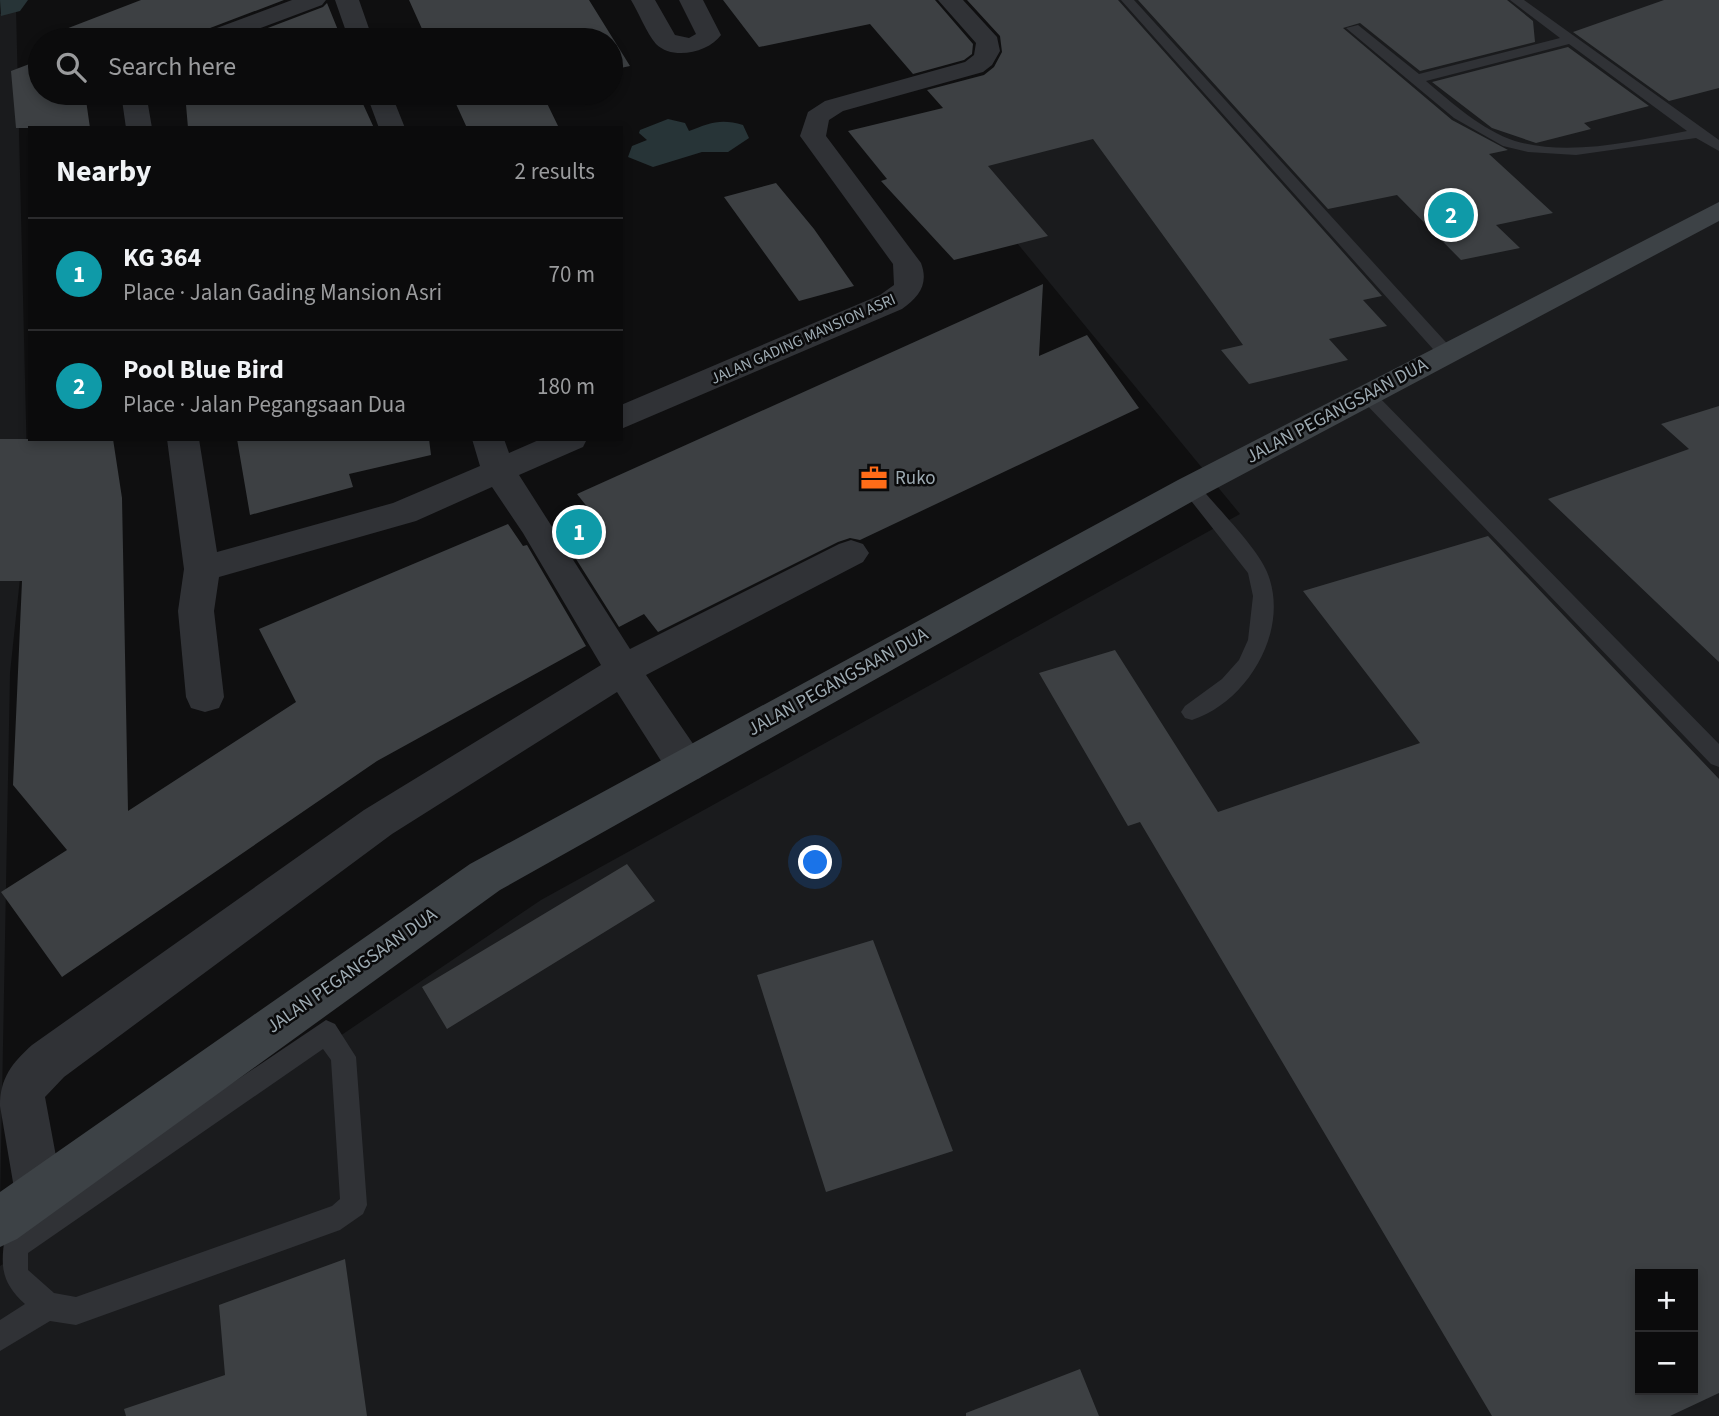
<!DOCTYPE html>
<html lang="en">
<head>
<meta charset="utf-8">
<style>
	:root { --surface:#0b0b0c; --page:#19191a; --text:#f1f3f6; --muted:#9a9b9d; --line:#2b2b2d; --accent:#0b8043 }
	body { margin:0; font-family:"Source Sans 3",sans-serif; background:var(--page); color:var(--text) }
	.controls { position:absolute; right:21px; bottom:21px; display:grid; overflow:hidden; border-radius:0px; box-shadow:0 4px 10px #0003 }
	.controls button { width:63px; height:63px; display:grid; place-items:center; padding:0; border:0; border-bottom:2px solid var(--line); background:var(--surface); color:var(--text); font:35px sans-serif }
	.you { position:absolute; left:816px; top:863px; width:24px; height:24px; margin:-18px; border:5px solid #fff; border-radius:50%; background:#1a73e8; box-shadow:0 0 0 10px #1a73e833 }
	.badge { display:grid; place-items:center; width:46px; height:46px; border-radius:50%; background:var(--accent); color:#fff; font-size:23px; font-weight:700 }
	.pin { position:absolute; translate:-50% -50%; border:4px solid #fff; box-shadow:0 2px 7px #0006 }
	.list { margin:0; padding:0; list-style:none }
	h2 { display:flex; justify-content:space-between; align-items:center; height:91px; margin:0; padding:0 28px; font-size:30px }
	h2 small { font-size:23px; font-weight:400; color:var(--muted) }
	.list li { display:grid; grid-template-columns:46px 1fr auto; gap:21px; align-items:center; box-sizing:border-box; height:112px; padding:0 28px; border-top:2px solid var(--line) }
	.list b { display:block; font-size:26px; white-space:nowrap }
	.list p { margin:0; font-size:23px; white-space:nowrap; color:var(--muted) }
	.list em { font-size:23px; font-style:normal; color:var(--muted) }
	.icon { flex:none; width:38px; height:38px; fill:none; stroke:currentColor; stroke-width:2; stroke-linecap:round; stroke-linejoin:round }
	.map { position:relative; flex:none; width:1719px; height:1416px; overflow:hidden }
	.search { position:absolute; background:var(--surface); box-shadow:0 4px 10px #0003; left:28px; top:28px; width:595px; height:77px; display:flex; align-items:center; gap:18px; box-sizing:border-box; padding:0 24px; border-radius:38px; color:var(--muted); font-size:26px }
	.panel { position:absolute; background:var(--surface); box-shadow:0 4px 10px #0003; left:28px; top:126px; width:595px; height:315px; border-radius:0px }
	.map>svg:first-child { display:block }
</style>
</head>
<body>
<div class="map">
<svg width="1719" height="1416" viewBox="0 0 1719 1416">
	<rect width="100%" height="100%" fill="#0f0f10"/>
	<path fill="#1a1b1d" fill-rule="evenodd" d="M1052 0H1719V1416H0V1266L541 900 1240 514 938 147ZM1640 1274H1693V1390H1640Z
		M16 8 28 503 10 673 0 1205V14Z"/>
	<path fill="#273437" d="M668 119 685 123 689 131C709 123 721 118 743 125L749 138 728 152H702L653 167 628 157 632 146 647 140 639 133 640 130Z"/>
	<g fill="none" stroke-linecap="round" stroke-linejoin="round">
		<path fill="#273437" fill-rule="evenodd" d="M0 0H28L20 11 1 16Z"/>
	</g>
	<path fill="#3d4043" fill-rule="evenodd" d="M141 0H284L197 33 192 40H46L45 37Z
		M409 0H589L630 66 611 70V40H427Z
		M723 0H935L973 44 972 54 964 60 913 74 870 24 759 47Z
		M967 0H1118L1382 296 1363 300 1387 326 1329 339 1348 360 1249 384 1221 350 1243 345 1093 139 988 166 1048 236 954 260 881 181 887 179 848 131 943 108 927 90 984 75 994 67 1002 52 1000 36Z
		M1138 0H1507L1533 21 1535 42 1420 71 1360 23 1343 28 1452 120 1508 150 1489 154 1553 213 1496 225 1520 248 1461 260 1397 195 1328 209Z
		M1664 0H1719V88L1669 101 1573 32Z
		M327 3 342 40H236L323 7Z
		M1568 47 1649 106 1584 123 1591 129 1536 143 1492 128 1432 82Z
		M40 60V93H85L90 128H16L11 71Z
		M185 93H358L374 128H188Z
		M451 93H542L559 128H467Z
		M776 183 814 229 854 286 799 301 724 197Z
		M1043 284 1039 356 1087 335 1139 408 860 540 850 538 838 542 658 632 644 614 619 627 559 532 596 518 577 494Z
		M1719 406V662L1548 499 1689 449 1661 424Z
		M0 439H113L122 498 128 811 296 702 259 629 508 524 523 546 527 545 586 646 377 761 62 977 1 892 67 850 13 785 22 581H0Z
		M237 439H429L431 455 349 474 353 487 250 515Z
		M1488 536 1719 779V1393L1670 1416H1492L1140 822 1128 826 1039 673 1115 650 1218 812 1420 743 1303 591ZM1640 1274H1693V1390H1640Z
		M627 864 655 901 447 1029 422 987Z
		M873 940 953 1151 826 1192 757 975Z
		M345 1259 367 1416H126L124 1409 225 1375 219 1305Z
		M1080 1369 1099 1416H966V1413Z"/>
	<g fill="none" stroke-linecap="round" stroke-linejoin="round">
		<path fill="#303236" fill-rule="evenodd" d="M1121 0H1134L1453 350 1455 354 1453 358H1441Z
			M1510 0H1524L1719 140V151L1696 138 1576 155 1528 152 1503 146 1454 118 1346 28 1358 25 1419 74 1560 38ZM1569 44 1687 131C1634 141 1569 157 1515 141 1482 130 1452 103 1426 81Z
			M1368 390 1374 392 1719 744V767L1711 764 1362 400 1359 396Z
			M1190 482 1197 483C1215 506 1257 547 1267 572 1291 629 1248 702 1192 720L1185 718 1181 712 1185 706 1222 679 1239 660 1248 640 1253 596 1248 573 1181 488Z
			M326 1020 335 1024 356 1057 367 1205 363 1214 340 1230 76 1325 50 1321 0 1351V1320L25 1304C2 1283 0 1268 5 1236ZM323 1049 331 1060 340 1199 332 1206 76 1297 54 1293 28 1270V1253Z"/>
		<path fill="#303236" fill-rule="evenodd" d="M292 0H326L322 5 229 40H195L198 35Z
			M335 0H359L373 40H349Z
			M631 0H655L675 35 689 38 696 34 679 0H703L721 35C709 52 673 61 656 44 646 32 639 13 631 0Z
			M938 0H963L997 37 1000 51 992 65 983 72 843 111 829 120 826 136 921 263C929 284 919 297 902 309L621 429V405L880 295 894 285 893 264 800 136 808 112 825 101 965 62 974 55 976 43Z
			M121 93H146L152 128H126Z
			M366 93H391L405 128H379Z
			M167 439H199L217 552 393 503 480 466 472 439H504L509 453 541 439H587L583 447 519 475 630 649 839 544 851 540 863 544 869 553 863 562 646 675 700 754 706 766 700 778 686 782 672 778 617 692 392 834 64 1077 45 1097 63 1194 56 1211 39 1218 22 1211 15 1194 0 1106C0 1078 12 1063 32 1045L364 810 601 665 523 533 492 487 416 521 219 577 214 611 224 697 219 708 205 712 191 708 186 697 178 611 184 569Z"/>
		<path fill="#3d4246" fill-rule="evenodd" d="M1719 202V221L1202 496 500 890 17 1239 0 1247V1192L470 864 1178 480Z"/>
	</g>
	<defs>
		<g id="office-bare" transform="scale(2.1)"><path d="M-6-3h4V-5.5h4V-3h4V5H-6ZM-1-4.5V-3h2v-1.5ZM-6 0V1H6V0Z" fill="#ff6c18" stroke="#0a0a0b" stroke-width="2.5" paint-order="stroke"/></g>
	</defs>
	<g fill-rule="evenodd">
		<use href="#office-bare" x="874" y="478"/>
	</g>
	<g text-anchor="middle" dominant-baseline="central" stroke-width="5" stroke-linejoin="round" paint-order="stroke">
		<g font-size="16" fill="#9eabb3" stroke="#0a0a0b">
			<text transform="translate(803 339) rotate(-24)">JALAN GADING MANSION ASRI</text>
		</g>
		<g font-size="19" fill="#9eabb3" stroke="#0a0a0b">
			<text transform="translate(1337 411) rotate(-28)">JALAN PEGANGSAAN DUA</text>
			<text transform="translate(838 682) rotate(-29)">JALAN PEGANGSAAN DUA</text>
			<text transform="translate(352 971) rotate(-35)">JALAN PEGANGSAAN DUA</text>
		</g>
		<g font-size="19" fill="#9eabb3" stroke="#0a0a0b" text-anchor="start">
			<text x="895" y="478">Ruko</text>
		</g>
	</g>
</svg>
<div class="controls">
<button>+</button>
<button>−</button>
</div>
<div class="you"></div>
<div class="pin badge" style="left:579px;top:532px;background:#0f9aa8">1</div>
<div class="pin badge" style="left:1451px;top:215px;background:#0f9aa8">2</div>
<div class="search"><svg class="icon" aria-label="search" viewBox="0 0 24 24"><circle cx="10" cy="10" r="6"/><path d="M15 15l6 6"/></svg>Search here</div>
<section class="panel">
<h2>Nearby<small>2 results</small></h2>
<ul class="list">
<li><span class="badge" style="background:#0f9aa8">1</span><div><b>KG 364</b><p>Place · Jalan Gading Mansion Asri</p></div><em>70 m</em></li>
<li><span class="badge" style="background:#0f9aa8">2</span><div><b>Pool Blue Bird</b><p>Place · Jalan Pegangsaan Dua</p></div><em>180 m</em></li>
</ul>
</section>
</div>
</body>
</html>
